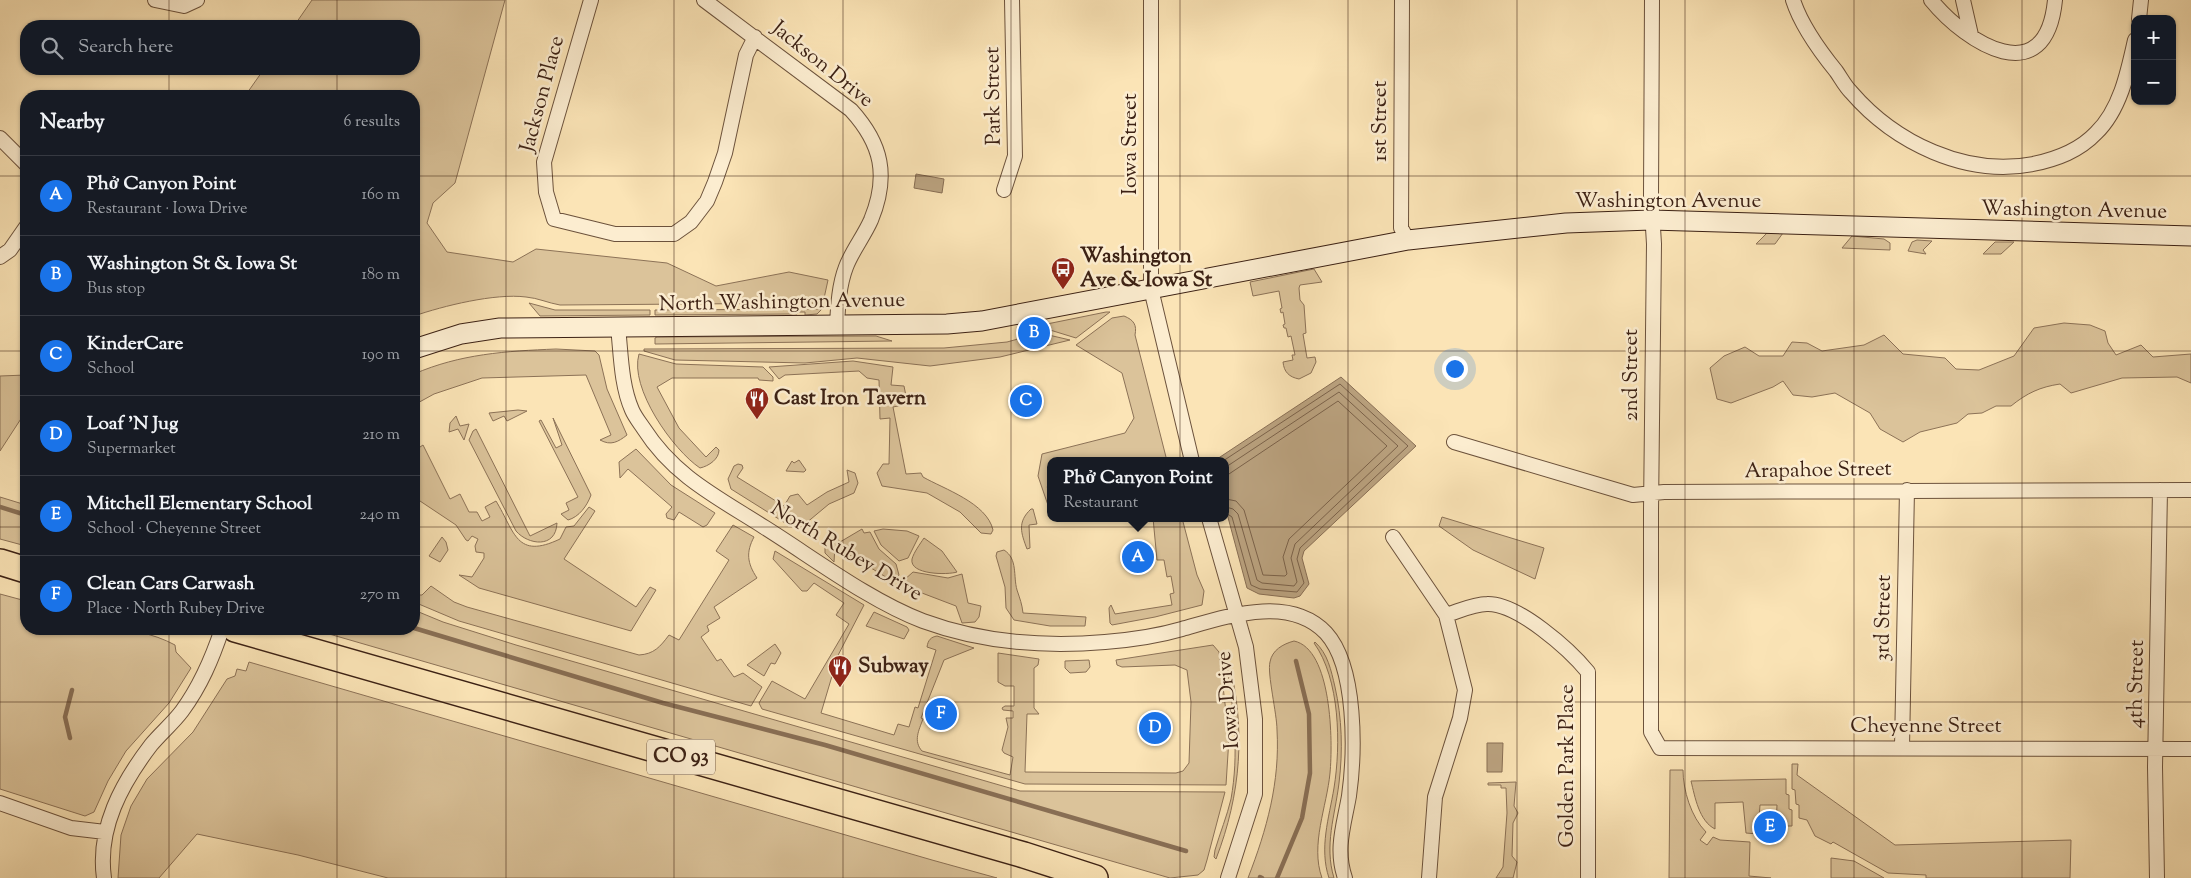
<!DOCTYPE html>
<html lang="en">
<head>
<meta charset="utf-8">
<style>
	:root { --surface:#171b24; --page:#20242c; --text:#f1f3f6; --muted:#9ea1a6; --line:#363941; --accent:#1a73e8 }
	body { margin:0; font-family:"Sorts Mill Goudy",serif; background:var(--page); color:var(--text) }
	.controls { position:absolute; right:15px; top:15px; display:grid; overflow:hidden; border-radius:10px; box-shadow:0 1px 4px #0004 }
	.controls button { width:45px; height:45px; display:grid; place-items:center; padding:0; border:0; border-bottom:1px solid var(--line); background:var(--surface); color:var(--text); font:25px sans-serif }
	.you { position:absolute; left:1454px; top:368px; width:18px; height:18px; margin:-12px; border:4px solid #fff; border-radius:50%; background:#1a73e8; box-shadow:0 0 0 8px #1a73e833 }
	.badge { display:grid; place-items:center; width:32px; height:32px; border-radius:50%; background:var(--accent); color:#fff; font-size:16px; font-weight:700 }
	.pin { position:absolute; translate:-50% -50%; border:2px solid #fff; box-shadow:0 1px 5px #0006 }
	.popup { position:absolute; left:1047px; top:457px; width:182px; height:65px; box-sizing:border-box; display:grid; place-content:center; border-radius:10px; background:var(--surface); filter:drop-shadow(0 1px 4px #0005); font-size:16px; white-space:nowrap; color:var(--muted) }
	.popup b { font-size:19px; color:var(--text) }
	.popup::after { content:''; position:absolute; left:50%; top:100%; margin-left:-10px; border:10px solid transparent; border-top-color:var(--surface) }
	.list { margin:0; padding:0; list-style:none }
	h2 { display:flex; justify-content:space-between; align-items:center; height:65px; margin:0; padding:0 20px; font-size:21px }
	h2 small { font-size:16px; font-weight:400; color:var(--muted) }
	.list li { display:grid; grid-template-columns:32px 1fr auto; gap:15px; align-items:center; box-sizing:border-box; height:80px; padding:0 20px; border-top:1px solid var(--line) }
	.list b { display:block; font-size:19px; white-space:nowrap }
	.list p { margin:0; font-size:16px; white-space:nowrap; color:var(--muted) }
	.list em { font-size:16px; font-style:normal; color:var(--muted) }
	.icon { flex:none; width:28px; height:28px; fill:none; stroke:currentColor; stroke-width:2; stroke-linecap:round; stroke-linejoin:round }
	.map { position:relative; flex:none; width:2191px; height:878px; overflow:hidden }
	.search { position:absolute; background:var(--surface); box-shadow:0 1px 4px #0004; left:20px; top:20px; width:400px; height:55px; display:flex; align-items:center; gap:12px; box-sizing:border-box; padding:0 18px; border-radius:20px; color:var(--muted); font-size:19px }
	.panel { position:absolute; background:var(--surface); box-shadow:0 1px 4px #0004; left:20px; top:90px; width:400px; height:545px; border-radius:20px }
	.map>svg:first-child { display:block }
</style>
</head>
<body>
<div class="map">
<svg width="2191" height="878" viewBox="0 0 2191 878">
	<rect width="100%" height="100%" fill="#fbe4b6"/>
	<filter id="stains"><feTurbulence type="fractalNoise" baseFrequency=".004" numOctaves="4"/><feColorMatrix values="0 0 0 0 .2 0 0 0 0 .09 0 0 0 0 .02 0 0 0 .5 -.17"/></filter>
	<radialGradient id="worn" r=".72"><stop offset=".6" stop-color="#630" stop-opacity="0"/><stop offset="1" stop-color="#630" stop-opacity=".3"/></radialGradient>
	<path fill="#dbc39a" stroke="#8c7257" d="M312 0H505L455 183 433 203 427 223 447 252 513 262 536 249 667 263 716 286 789 272 828 280 823 303 560 305C548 303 538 298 526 297 495 293 443 306 414 316V96H245L264 69H414V26H294Z
		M1767 233H1783L1775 244H1756Z
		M1852 236 1884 239 1890 243V250L1842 248Z
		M1917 240 1932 241 1923 250 1926 254 1908 251 1912 242Z
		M1995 242H2014L2001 254H1983Z
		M1314 269 1322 282 1300 285 1299 288 1300 300 1304 305 1306 333 1303 334 1307 358 1315 357 1316 362 1311 373 1299 379C1289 377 1284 372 1283 362L1293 360 1292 355H1295L1291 336 1288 337 1286 328H1284L1283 325 1285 324 1283 312 1281 313 1280 309 1282 308 1279 291 1253 296 1250 282Z
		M529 303 555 310H650V315L540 316Z
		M822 309 817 314 805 315V312H797V314L655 315V310Z
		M1110 312 1076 338 1037 326 1106 312Z
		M1124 316C1134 320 1137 325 1135 335L1167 461H1050V511L1038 476 1042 454 1125 433 1134 418 1122 373 1076 345 1112 318Z
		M2064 323 2090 325 2105 331 2108 343 2116 355 2141 345 2153 357 2191 354V383L2177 377 2122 378 2071 393 2060 384C2040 387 2027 393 2011 406H1996L1982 413 1968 414 1957 423 1920 432 1903 442 1880 429 1870 413 1835 393 1812 397 1793 395 1783 381 1773 387 1731 403 1717 399 1710 368 1724 356 1745 347 1759 356H1783L1792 342 1807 343 1822 351 1864 345 1884 335 1903 354 1945 358 1956 369 1979 370 2014 356 2034 328Z
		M1040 333 1070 340 1000 357 930 366 857 358 805 363 675 360 644 351V349L944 348 1007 342Z
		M876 336 892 341 655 344V338L657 337Z
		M556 349 595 351 599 355 607 389 627 435C618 442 611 446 600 440L611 435 586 375 482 378 434 394 414 405V374C460 354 506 351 556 349Z
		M639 354 676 364 763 367 773 377V381L759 380 758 378H672L657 387 679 428 706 457 716 447 719 450C719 459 709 466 700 468 673 450 629 388 639 354Z
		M853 361 893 367 891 385 904 386 907 401 903 405 893 407 906 474 921 473 923 477C944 489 987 503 993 530L991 534 981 533 960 512 927 493 882 486 877 473 883 464H889L890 418 880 419 879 380 867 378 859 371 785 375 779 379 769 367Z
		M26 375V411L0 451V376Z
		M518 410 527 411 507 421 504 416 493 421 489 413Z
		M456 416 460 426 469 424 464 440 458 429 449 432 450 423Z
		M553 418 591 495C587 506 579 517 568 520L561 514 569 510 566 503 578 497 539 421 541 420 556 448 562 445Z
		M476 429 530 536 557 523C556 549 528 545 516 531L469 440 473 431Z
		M423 445 450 499 460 494 469 512H477L482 521 490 517 485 507 496 501C515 532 516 560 560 539L566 527 574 526 589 507 595 511 564 559 636 607 650 587 656 590 631 631 479 588 459 575 472 577 484 558V553L476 552 475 546 478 539 472 536 468 541 466 540 456 525 414 497V451Z
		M636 449 671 485 715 513 707 525 703 527 679 512 674 520 667 518 666 514 672 507 628 469 620 478 619 462Z
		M799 460 806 470 804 472 786 471 792 461 794 463Z
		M738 464 742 465 743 468 737 477 784 506 790 496 798 494 807 505 827 492 849 482 847 470 855 473 858 483 854 493 829 504 805 524 790 526 731 489 728 479 734 466Z
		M0 497 26 505V546L0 539Z
		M1031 509H1033L1037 524 1029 525 1030 548 1027 549C1021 533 1017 522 1031 509Z
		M1442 517 1544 548 1535 579 1473 550 1439 526Z
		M1153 518H1182L1197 575 1204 591 1202 605 1155 617 1112 625 1110 623 1109 608 1111 605 1115 614 1172 605 1170 594 1174 593 1171 576 1167 577 1164 560H1157Z
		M733 525 754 537C746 552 747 563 757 578L714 607 720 618 707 626 709 631 701 637 717 661 721 659 734 677 743 673 762 687 751 706 459 621 414 602V595H422L431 586 454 602 467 607 639 655C654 654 660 647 669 635L679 640 729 560 716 551Z
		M862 529 864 533 870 532 879 549 896 564 899 575 894 582 835 546 834 562 825 553V541L832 532 840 542Z
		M883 529 907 531 919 536 908 558 899 561 881 545 874 531Z
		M442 537 446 542 448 550 440 562 429 556Z
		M924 538 942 551 957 572C948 575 909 575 912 559 914 552 920 544 924 538Z
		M1004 550C1018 559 1013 576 1017 590 1020 599 1022 604 1023 613L1086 617 1085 626H1050L1014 620 1006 608 1005 587 996 556 997 552Z
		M775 551 864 605 833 665 835 666 821 713 894 735 898 724 909 727 915 707 918 708 936 650 927 647C928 640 931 637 937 636L974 648 944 660 921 718 923 719C919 730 913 741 922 751L1010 775 1013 757 1004 753 1002 750 1008 727 1006 718H1013V711L1003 710 1002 708 1005 706H1014V686H1005L998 682V653L1039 659 1038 665 1034 668V708L1039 714H1027L1025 772 1176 773 1183 771 1189 763 1191 702 1187 670 1175 665 1122 667 1117 665 1116 660 1213 645 1219 652 1229 738 1226 785 1025 784 762 709 759 703 772 681 805 699 849 624 836 615 844 603 814 583 807 591H802L773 559Z
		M913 572 948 578 962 574 968 603 981 606 979 617 975 622 962 623 956 606 901 585 903 581Z
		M0 594 26 601V629C75 629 131 621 175 645L176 652 191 668 169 703 126 751 108 781 94 812 85 816 0 789Z
		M414 610 443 622 516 645 1020 791 1225 792 1207 860 1204 870 1198 875 1170 878 312 629H414Z
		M874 612 907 627 909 630 904 639 866 626Z
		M1294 641C1332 649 1333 742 1330 773 1327 806 1310 845 1322 878H1248C1267 829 1280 782 1277 730 1277 714 1267 673 1270 662 1272 650 1283 644 1294 641Z
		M1315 642C1328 654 1331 670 1335 687 1342 718 1343 751 1339 783 1335 816 1324 845 1334 878H1329C1319 848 1329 818 1334 788 1341 745 1340 679 1314 643Z
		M775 644 781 653 775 664 771 663 764 676 747 665Z
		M1089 660 1090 667 1086 672 1070 673 1065 668V661Z
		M249 662 932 860 997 878H388L298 855 197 834 159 878H118L121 835 131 806 147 779 193 732 227 679 235 676 237 669 246 671Z
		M1229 662C1246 730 1241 794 1216 859L1214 857 1215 850C1220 833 1227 816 1231 799 1239 754 1234 713 1227 668Z
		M1792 764H1798L1797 775 1895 845 2071 840 2070 878H1926V875L1888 873 1833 842 1831 844 1815 836 1807 820 1799 818V805L1796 804 1795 790 1792 789Z
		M1670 770H1683C1683 790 1691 817 1706 832L1700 840 1707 845 1713 837 1720 840 1750 842 1749 876 1771 878H1669Z
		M1786 779V794L1789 795V809L1792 810V826H1776L1777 805H1760L1758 834 1746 833 1743 802 1715 803V829C1699 821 1695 797 1691 781Z
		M1516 782 1514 806 1518 813 1513 823 1512 856 1517 862 1513 878H1496L1503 867 1507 813 1506 788H1501V785H1488V783Z
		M1831 858 1854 861 1884 878H1831Z"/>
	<path fill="#baa27f" stroke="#886e54" d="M916 174 944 179 942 193 914 188Z
		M1341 377 1416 446 1304 551 1302 558 1309 584 1300 596 1294 598 1259 594 1247 588 1226 510V461H1214Z
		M1487 743H1503L1502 772H1487Z"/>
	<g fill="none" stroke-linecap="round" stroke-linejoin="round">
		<path stroke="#7b624a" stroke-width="1" d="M1223 461 1340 384 1408 446 1300 548 1297 559 1304 583 1297 592 1260 589 1251 585 1232 517 1226 513
			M1226 467 1339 392 1398 446 1295 544 1291 558 1297 582 1294 586 1262 583 1257 580 1238 514 1233 509 1226 507
			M1226 476 1338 401 1387 446 1289 539 1283 557 1287 574 1285 576 1263 575 1244 510 1236 501 1226 499"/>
		<path stroke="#886e54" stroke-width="4.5" d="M1049 487H1050
			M0 507 26 515
			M414 628 663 703 825 745 1186 851
			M70 738 65 717 72 690
			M1260 877 1262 878
			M1277 878 1302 818 1310 773 1309 714 1296 661"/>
		<g stroke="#6c523c" stroke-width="16">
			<path id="street" d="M155 0 184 6 197 0
				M591 0 544 162 546 192 554 219 615 234H674L691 222 707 201 715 182 725 153 746 55 755 37
				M704 0 851 110C882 144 889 176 871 220 864 236 852 251 846 267 839 285 838 306 837 325
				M1151 0V289L1192 461
				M1402 0 1401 228 1408 240
				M1652 0 1651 195 1654 244 1651 511V732L1660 748 2191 749
				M1793 0C1801 25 1819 50 1836 71 1841 78 1845 86 1851 92 1895 143 1966 177 2033 164 2057 159 2079 151 2096 133 2120 110 2128 72 2135 40
				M1931 0C1967 44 2046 93 2055 0
				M1963 0 1971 35
				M2139 19 2141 0
				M0 138 26 164
				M1004 190 1015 156 1012 0
				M0 257 10 250 26 227
				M618 327C621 354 621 385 632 410 635 417 640 423 644 429 674 476 717 497 764 527 812 557 870 601 923 621 980 642 1045 647 1105 642 1130 640 1158 636 1182 629 1225 617 1289 594 1326 633 1357 667 1355 753 1349 796 1344 825 1335 849 1345 878
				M1454 442 1633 495 1664 492 2191 490
				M1209 518 1246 647 1255 719V794L1228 878
				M1393 537 1446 615 1465 690 1460 718 1435 797 1429 878
				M1446 615C1459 611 1474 604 1487 604 1518 603 1570 650 1588 672V878
				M1902 747 1907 490
				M0 803 71 828 105 832
				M104 878C97 828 122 783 151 745 161 733 173 723 182 711 201 685 212 659 222 629
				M2157 878 2155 767 2160 490"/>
		</g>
		<g stroke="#3c2114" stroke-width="21">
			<path id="secondary" d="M414 349 461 334 500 328 947 324 982 321 1408 240 1566 223 1651 220 2191 236"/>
		</g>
		<g stroke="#3c2114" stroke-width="28">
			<path id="highway" d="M0 562 26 570
				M235 629 1024 855 1095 878"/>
		</g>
		<use href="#street" stroke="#fcedd0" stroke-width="14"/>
		<use href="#secondary" stroke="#fcedd0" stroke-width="19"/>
		<use href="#highway" stroke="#fbe4b6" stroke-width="25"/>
	</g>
	<path fill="none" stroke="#3c2114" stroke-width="1" stroke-opacity="0.55" d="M169 0V26M337 0V26M506 0V878M674 0V878M843 0V878M1011 0V878M1180 0V878M1348 0V878M1517 0V878M1685 0V878M1854 0V878M2022 0V878M169 69V96M337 69V96M0 176H26M414 176H2191M0 351H26M414 351H2191M0 527H26M414 527H2191M169 629V878M337 629V878M0 702H2191"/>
	<defs>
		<g id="bus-pin" transform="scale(1.25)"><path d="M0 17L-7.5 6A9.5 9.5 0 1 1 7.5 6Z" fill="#8f2418" stroke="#fcedd0"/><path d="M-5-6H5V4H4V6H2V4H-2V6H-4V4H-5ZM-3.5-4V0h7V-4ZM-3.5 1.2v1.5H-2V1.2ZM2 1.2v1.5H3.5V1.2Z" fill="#fff"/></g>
		<g id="restaurant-pin" transform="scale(1.25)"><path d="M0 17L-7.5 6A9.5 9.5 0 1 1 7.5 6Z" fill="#8f2418" stroke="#fcedd0"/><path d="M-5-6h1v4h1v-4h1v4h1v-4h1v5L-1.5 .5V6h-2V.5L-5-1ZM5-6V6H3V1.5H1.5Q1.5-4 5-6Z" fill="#fff"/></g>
	</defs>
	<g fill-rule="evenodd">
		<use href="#bus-pin" x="1063" y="269"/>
		<use href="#restaurant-pin" x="757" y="399"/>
		<use href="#restaurant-pin" x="840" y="667"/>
	</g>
	<g text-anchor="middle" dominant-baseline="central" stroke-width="5" stroke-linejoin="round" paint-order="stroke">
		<rect fill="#fcedd0" stroke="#765e4c" stroke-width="1" x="647" y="739.5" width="68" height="35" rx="4"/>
		<g font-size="20" font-weight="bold" fill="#3c2114">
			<text x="681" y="757">CO 93</text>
		</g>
		<g font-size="21" fill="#3c2114" stroke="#fcedd0">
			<text transform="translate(822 65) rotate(39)">Jackson Drive</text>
			<text transform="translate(543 94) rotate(-75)">Jackson Place</text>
			<text transform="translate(994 96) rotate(-91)">Park Street</text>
			<text transform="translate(1381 121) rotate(-90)">1st Street</text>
			<text transform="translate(1131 144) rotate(-90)">Iowa Street</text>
			<text x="1668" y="202">Washington Avenue</text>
			<text transform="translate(2074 211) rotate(1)">Washington Avenue</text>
			<text transform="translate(782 303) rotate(-1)">North Washington Avenue</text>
			<text transform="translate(1632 375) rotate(-90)">2nd Street</text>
			<text transform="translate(1818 471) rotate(-1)">Arapahoe Street</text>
			<text transform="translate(846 552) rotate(31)">North Rubey Drive</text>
			<text transform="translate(1884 618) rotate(-89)">3rd Street</text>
			<text transform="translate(2137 684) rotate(-89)">4th Street</text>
			<text transform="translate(1229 700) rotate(-95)">Iowa Drive</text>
			<text x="1926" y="727">Cheyenne Street</text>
			<text transform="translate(1568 766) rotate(-90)">Golden Park Place</text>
		</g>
		<g font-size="21" font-weight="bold" fill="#3c2114" stroke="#fcedd0" text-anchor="start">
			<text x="1080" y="257">Washington<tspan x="1080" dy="24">Ave &amp; Iowa St</tspan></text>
			<text x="774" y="399">Cast Iron Tavern</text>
			<text x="858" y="667">Subway</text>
		</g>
	</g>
	<rect width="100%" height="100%" filter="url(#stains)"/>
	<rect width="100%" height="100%" fill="url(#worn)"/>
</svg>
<div class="controls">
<button>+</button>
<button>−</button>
</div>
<div class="you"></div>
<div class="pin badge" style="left:1138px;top:557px">A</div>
<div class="popup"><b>Phở Canyon Point</b>Restaurant</div>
<div class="pin badge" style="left:1034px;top:333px">B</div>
<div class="pin badge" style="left:1026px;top:401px">C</div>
<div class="pin badge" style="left:1155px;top:728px">D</div>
<div class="pin badge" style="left:1770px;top:827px">E</div>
<div class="pin badge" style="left:941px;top:714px">F</div>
<div class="search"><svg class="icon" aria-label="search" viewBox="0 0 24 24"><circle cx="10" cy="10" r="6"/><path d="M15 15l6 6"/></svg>Search here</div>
<section class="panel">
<h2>Nearby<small>6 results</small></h2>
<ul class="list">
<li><span class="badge">A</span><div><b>Phở Canyon Point</b><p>Restaurant · Iowa Drive</p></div><em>160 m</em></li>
<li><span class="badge">B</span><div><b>Washington St &amp; Iowa St</b><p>Bus stop</p></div><em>180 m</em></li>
<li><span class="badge">C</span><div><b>KinderCare</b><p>School</p></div><em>190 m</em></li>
<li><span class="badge">D</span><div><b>Loaf 'N Jug</b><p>Supermarket</p></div><em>210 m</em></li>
<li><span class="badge">E</span><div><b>Mitchell Elementary School</b><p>School · Cheyenne Street</p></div><em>240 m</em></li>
<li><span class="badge">F</span><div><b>Clean Cars Carwash</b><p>Place · North Rubey Drive</p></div><em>270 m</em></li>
</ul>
</section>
</div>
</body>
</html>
